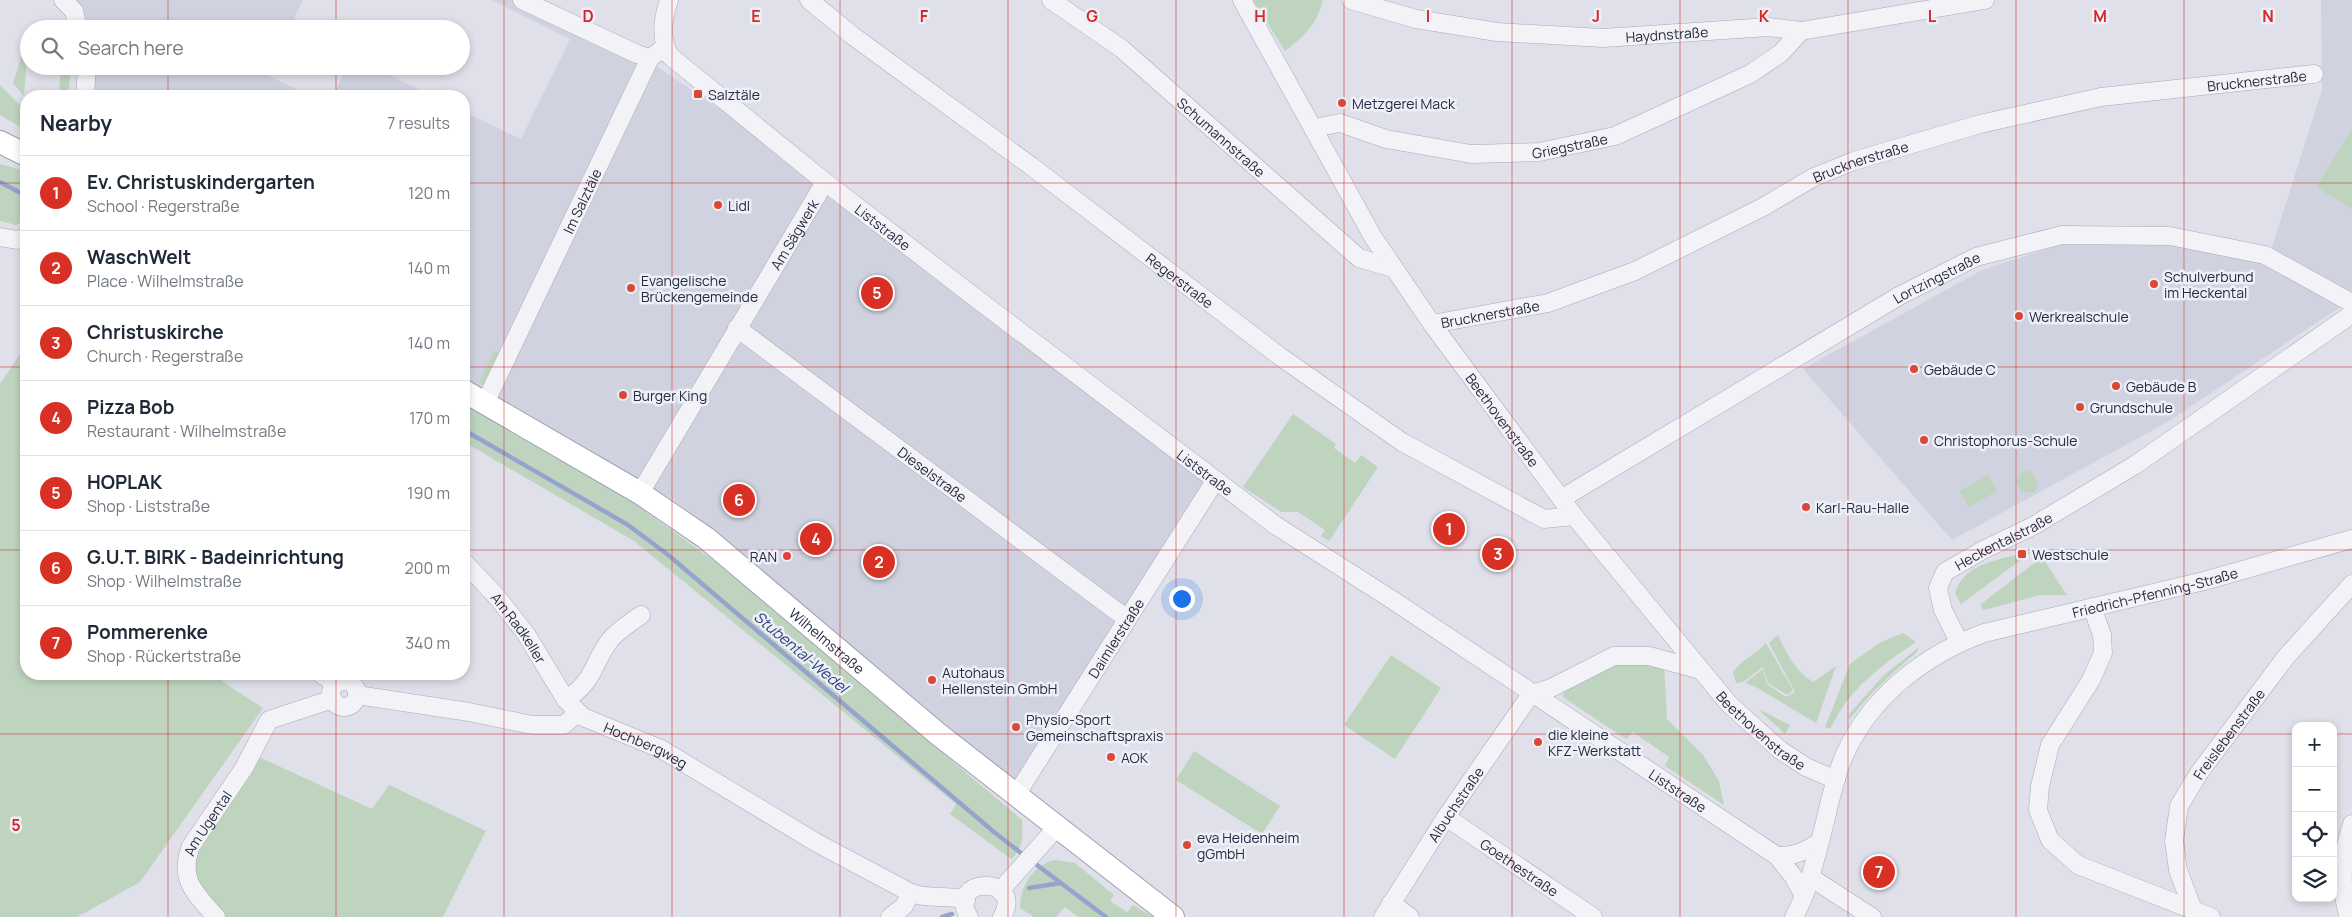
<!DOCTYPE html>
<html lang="en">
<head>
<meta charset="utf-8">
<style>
	:root { --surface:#fff; --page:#f6f6f7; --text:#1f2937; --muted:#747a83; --line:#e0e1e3; --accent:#d93025 }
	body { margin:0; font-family:Manrope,sans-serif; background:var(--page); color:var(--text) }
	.controls { position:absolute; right:15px; bottom:15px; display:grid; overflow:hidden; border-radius:10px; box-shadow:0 2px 8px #0003 }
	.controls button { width:45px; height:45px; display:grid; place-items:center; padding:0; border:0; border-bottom:1px solid var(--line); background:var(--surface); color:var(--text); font:25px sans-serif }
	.you { position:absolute; left:1181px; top:598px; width:18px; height:18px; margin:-12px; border:4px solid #fff; border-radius:50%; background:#1a73e8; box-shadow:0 0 0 8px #1a73e833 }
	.badge { display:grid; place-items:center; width:32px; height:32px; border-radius:50%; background:var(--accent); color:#fff; font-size:16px; font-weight:700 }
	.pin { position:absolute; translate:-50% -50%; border:2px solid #fff; box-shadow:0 1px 5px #0006 }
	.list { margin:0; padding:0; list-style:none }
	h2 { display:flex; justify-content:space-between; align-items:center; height:65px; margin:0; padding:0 20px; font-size:21px }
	h2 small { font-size:16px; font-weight:400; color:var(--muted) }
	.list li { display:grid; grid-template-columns:32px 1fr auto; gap:15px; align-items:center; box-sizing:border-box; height:75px; padding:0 20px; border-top:1px solid var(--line) }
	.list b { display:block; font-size:19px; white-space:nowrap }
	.list p { margin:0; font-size:16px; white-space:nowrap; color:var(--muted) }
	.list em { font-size:16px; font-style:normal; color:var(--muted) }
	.icon { flex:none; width:28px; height:28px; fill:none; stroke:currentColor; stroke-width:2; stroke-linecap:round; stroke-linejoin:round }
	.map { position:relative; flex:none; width:2352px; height:917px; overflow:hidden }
	.search { position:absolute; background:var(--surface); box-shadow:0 2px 8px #0003; left:20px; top:20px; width:450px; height:55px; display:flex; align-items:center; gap:12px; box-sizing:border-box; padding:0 18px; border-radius:28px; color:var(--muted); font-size:19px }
	.panel { position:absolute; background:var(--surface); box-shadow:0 2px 8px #0003; left:20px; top:90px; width:450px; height:590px; border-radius:20px }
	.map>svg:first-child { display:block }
</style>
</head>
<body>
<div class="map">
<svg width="2352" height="917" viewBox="0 0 2352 917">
	<rect width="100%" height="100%" fill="#dfe0e9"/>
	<path fill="#d0d2df" d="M63 0H303L289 29H78Z
		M492 0H512L659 68 826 181 1223 479 1019 785 849 649 707 524 672 499 464 380V112L521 139 570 39Z
		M2321 0H2352V299L2166 423 1952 540 1803 369 1982 270 2068 242 2271 250 2322 90Z
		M87 66H271L267 75 310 96H85Z
		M347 66H371L432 96H333Z"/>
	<path fill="#bfd4bf" d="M1253 0H1323C1316 26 1305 35 1285 51Z
		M29 31 24 96 13 83Z
		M61 66H71L68 96H59Z
		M0 85 26 111V130L0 115Z
		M2352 129V209L2316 187Z
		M0 164 26 171V220L16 225 0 221Z
		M26 345V674H211L263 708 140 882 77 917H0V384Z
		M494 351 505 355 488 388 479 382Z
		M464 402 628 499 724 568 1022 820C1023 836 1024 847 1011 859L950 814 956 804 634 541 464 442Z
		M1293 414 1336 444 1334 448 1355 463 1361 455 1378 467 1329 541 1321 536 1325 530 1298 512H1281L1243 487Z
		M2028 470 2034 475 2038 488 2031 493 2021 491 2016 481 2019 474Z
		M1988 475 1997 491 1969 507 1960 491Z
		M2033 551 1961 604 1955 594C1963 561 2005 559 2033 551Z
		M2042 557 2067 595H2041L1984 610 1981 608V604Z
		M1903 633 1916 642C1891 659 1865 677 1846 702 1840 710 1835 720 1830 729L1825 727 1850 664 1879 643Z
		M1778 635C1786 653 1796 672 1813 682L1836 666 1816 723 1756 687 1745 683 1763 669 1767 684 1786 697 1795 692 1769 643Z
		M1766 643 1793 690 1787 695 1768 683 1763 667 1743 682 1736 683 1733 672C1744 658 1755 655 1766 643Z
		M1919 647 1917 652C1892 673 1869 694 1849 720V714L1884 675Z
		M1391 655 1441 688 1395 759 1344 725Z
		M1615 661 1664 665 1667 719 1703 755 1719 781 1724 805 1665 766 1669 757 1633 732 1626 739 1563 697 1564 690Z
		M1758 709 1790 725 1785 734Z
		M1194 751 1280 806 1262 834 1176 780Z
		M261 758 372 809 389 785 486 831 443 917H216L191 887V846L244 768Z
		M1055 860 1075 863 1114 895 1110 901 1127 912 1133 905 1153 917H1078L1065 907 1056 917H1034L1020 908C1020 887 1033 864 1055 860Z"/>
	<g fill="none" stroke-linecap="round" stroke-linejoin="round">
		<path stroke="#96a4cd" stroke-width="4.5" d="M0 182 26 196
			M464 430 628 525 667 554 994 832 1026 857
			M1033 862 1106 917
			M1029 888 1061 883
			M942 917 952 914"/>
		<g stroke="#a8a9b7" stroke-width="19">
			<g id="minor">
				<path d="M63 0 74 11 78 29"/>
				<path d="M522 0 637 54 650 58"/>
				<path id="s1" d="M669 0C663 18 659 39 670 56L825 182 977 299 1275 525 1391 599 1777 856 1793 876 1804 896"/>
				<path id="s2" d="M809 0 853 36 1031 166 1278 355 1402 442 1544 519 1574 516"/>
				<path id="s3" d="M1051 0 1122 49 1359 258 1393 268"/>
				<path id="s4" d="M1242 0 1373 237 1432 324 1574 516 1729 704 1780 750 1806 767 1836 780"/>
				<path id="s5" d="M1351 0 1416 19 1497 32 1603 38 1769 27 1801 31 1985 0"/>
				<path d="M85 96 87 66"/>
				<path id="s6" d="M1313 128 1340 123 1386 139 1471 154 1539 152 1615 136 1750 74 1781 53 1801 31"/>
				<path d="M0 237 17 240 26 237"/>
				<path id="s7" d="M1432 324 1548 303 1635 271 1763 207 1814 177 1854 161 1980 124 2101 97 2314 74"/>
				<path id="s8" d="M737 328 1127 619"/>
				<path id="s9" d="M485 403 650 58 664 48"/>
				<path id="s10" d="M640 493 825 182"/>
				<path id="s11" d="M1561 499 1899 296 1976 257 2062 235 2170 236 2265 255 2352 303"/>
				<path id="s12" d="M464 562 497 597 526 634 566 700 583 717 661 749 817 843 911 893C930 900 947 894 966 900"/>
				<path d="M2092 607 2102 635 2103 653 2091 680 2050 745 2040 786 2038 810 2050 840 2078 865 2211 917"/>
				<path id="s13" d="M1959 642 1943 610 1938 588 1945 572 1983 550 2033 526 2135 465 2352 314"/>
				<path d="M321 674 336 684"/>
				<circle cx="344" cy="694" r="13"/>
				<path d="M357 695 469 712 532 725H564L577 713"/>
				<path d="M566 700C596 679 591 666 610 640 618 630 630 623 641 615"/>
				<path id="s14" d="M1016 795 1215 481"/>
				<path id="s15" d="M1446 817 1593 917"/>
				<path d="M1777 856C1794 856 1805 852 1819 842"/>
				<path d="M1810 877 1872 917"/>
				<path d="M1000 891 1057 827"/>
				<path d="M1391 903 1410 917"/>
				<path id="s16" d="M2193 910 2178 870 2174 841 2179 806 2199 773 2286 657 2352 584"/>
				<path id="s17" d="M216 917C195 893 178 879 191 846L244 768 269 720 333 699"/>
				<path d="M890 917 904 906 911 893"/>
				<path d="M969 917C944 876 1026 875 1002 917"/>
				<path id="s18" d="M1383 917 1446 817 1531 694 1551 688 1614 656H1649L1701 670"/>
				<path id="s19" d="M1794 917C1809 890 1815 859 1823 830 1829 806 1834 779 1844 756 1870 697 1924 655 1984 633L2204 581 2352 539"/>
				<path d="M2349 917C2339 889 2342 852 2352 824"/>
			</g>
		</g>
		<g stroke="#9da1b6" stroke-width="24">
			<g id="major">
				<path d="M0 142 26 155"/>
				<path id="s20" d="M464 391 640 493 706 538 938 734 1173 917"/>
			</g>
		</g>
		<use href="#minor" stroke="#f2f2f7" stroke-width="18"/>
		<use href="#major" stroke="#fff" stroke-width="22"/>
	</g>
	<path fill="none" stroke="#d62828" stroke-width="1" stroke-opacity="0.55" d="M168 0V29M336 0V29M504 0V917M672 0V917M840 0V917M1008 0V917M1176 0V917M1344 0V917M1512 0V917M1680 0V917M1848 0V917M2016 0V917M2184 0V917M168 66V96M336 66V96M0 183H26M464 183H2352M0 367H26M464 367H2352M0 550H26M464 550H2352M168 674V917M336 674V917M0 734H2296M2333 734H2352"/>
	<g fill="#db4637" stroke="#eef0f7" stroke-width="2">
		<rect x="693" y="89" width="10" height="10" rx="2.5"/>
		<circle cx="1342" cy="103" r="5"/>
		<circle cx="718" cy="205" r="5"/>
		<circle cx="2154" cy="284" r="5"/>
		<circle cx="631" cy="288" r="5"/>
		<circle cx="2019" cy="316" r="5"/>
		<circle cx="1914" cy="369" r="5"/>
		<circle cx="2116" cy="386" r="5"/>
		<circle cx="623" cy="395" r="5"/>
		<circle cx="2080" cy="407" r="5"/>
		<circle cx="1924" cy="440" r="5"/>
		<circle cx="1806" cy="507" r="5"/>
		<rect x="2017" y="549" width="10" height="10" rx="2.5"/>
		<circle cx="787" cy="556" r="5"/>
		<circle cx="932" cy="680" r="5"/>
		<circle cx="1016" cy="727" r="5"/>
		<circle cx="1538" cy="742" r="5"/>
		<circle cx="1111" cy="757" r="5"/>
		<circle cx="1187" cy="845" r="5"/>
	</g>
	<g text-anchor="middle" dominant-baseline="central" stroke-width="5" stroke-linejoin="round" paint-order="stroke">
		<g font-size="14" fill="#262a42" stroke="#eef0f7">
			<text stroke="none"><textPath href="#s5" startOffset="320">Haydnstraße</textPath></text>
			<text stroke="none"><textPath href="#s7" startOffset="868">Brucknerstraße</textPath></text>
			<text stroke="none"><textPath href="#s3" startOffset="219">Schumannstraße</textPath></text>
			<text stroke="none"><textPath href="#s6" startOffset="262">Griegstraße</textPath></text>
			<text stroke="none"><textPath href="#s7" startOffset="462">Brucknerstraße</textPath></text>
			<text stroke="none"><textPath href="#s9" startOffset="224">Im Salztäle</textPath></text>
			<text stroke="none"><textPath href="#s1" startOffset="331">Liststraße</textPath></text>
			<text stroke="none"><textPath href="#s10" startOffset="301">Am Sägwerk</textPath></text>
			<text stroke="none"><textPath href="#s11" startOffset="436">Lortzingstraße</textPath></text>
			<text stroke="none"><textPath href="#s2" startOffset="465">Regerstraße</textPath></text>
			<text stroke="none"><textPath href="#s7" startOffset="59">Brucknerstraße</textPath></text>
			<text stroke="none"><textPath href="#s4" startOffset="495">Beethovenstraße</textPath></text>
			<text stroke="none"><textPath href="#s1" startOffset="736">Liststraße</textPath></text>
			<text stroke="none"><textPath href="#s8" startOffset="244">Dieselstraße</textPath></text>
			<text stroke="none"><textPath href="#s13" startOffset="142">Heckentalstraße</textPath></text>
			<text stroke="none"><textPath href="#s19" startOffset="536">Friedrich-Pfenning-Straße</textPath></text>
			<text stroke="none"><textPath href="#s12" startOffset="86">Am Radkeller</textPath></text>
			<text stroke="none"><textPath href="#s14" startOffset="186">Daimlerstraße</textPath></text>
			<text stroke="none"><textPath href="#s20" startOffset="442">Wilhelmstraße</textPath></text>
			<text stroke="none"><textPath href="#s4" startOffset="900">Beethovenstraße</textPath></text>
			<text stroke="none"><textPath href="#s16" startOffset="195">Freislebenstraße</textPath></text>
			<text stroke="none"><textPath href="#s12" startOffset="265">Hochbergweg</textPath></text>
			<text stroke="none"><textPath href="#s1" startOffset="1306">Liststraße</textPath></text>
			<text stroke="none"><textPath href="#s18" startOffset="134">Albuchstraße</textPath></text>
			<text stroke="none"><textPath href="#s17" startOffset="109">Am Ugental</textPath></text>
			<text stroke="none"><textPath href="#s15" startOffset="89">Goethestraße</textPath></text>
		</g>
		<g font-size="14" fill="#262a42" stroke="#eef0f7" text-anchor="start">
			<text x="708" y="94">Salztäle</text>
			<text x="1352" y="103">Metzgerei Mack</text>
			<text x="728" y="205">Lidl</text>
			<text x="2164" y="276">Schulverbund<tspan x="2164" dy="16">im Heckental</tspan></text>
			<text x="641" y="280">Evangelische<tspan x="641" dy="16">Brückengemeinde</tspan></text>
			<text x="2029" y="316">Werkrealschule</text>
			<text x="1924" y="369">Gebäude C</text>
			<text x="2126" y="386">Gebäude B</text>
			<text x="633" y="395">Burger King</text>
			<text x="2090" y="407">Grundschule</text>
			<text x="1934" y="440">Christophorus-Schule</text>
			<text x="1816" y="507">Karl-Rau-Halle</text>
			<text x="2032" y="554">Westschule</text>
			<text x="777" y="556" text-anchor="end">RAN</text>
			<text x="942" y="672">Autohaus<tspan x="942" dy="16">Hellenstein GmbH</tspan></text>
			<text x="1026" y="719">Physio-Sport<tspan x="1026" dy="16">Gemeinschaftspraxis</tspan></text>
			<text x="1548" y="734">die kleine<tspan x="1548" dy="16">KFZ-Werkstatt</tspan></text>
			<text x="1121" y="757">AOK</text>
			<text x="1197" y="837">eva Heidenheim<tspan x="1197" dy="16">gGmbH</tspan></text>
		</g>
		<g font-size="15" font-style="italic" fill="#2c3c7a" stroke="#eef0f7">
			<text transform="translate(801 652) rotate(40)">Stubental-Wedel</text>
		</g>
	</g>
	<g font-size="16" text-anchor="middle" font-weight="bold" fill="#d62828" stroke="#eef0f7" stroke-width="5" stroke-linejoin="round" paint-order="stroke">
		<text x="588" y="22">D</text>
		<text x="756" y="22">E</text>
		<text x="924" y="22">F</text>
		<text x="1092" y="22">G</text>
		<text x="1260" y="22">H</text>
		<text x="1428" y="22">I</text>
		<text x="1596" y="22">J</text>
		<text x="1764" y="22">K</text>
		<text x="1932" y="22">L</text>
		<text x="2100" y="22">M</text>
		<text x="2268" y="22">N</text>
		<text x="16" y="831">5</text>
	</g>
</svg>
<div class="controls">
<button>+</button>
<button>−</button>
<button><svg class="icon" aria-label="locate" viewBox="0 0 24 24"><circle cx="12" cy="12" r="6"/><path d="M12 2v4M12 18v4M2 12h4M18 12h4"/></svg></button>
<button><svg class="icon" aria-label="layers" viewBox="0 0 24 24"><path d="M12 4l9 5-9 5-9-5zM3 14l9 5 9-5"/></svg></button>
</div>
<div class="you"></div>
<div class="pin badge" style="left:1449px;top:529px">1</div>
<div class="pin badge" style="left:879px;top:562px">2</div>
<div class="pin badge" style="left:1498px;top:554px">3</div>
<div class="pin badge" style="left:816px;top:539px">4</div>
<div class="pin badge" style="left:877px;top:293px">5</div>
<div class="pin badge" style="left:739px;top:500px">6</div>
<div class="pin badge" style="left:1879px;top:872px">7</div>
<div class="search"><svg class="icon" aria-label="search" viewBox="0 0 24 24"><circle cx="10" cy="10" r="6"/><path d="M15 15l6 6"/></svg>Search here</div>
<section class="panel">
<h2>Nearby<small>7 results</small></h2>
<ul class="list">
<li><span class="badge">1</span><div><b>Ev. Christuskindergarten</b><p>School · Regerstraße</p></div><em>120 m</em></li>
<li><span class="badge">2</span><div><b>WaschWelt</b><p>Place · Wilhelmstraße</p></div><em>140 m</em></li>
<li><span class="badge">3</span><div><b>Christuskirche</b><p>Church · Regerstraße</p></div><em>140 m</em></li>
<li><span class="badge">4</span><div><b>Pizza Bob</b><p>Restaurant · Wilhelmstraße</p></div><em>170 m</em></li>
<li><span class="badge">5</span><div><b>HOPLAK</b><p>Shop · Liststraße</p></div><em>190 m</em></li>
<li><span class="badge">6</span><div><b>G.U.T. BIRK - Badeinrichtung</b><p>Shop · Wilhelmstraße</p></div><em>200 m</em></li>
<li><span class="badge">7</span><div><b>Pommerenke</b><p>Shop · Rückertstraße</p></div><em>340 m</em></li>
</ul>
</section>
</div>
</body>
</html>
